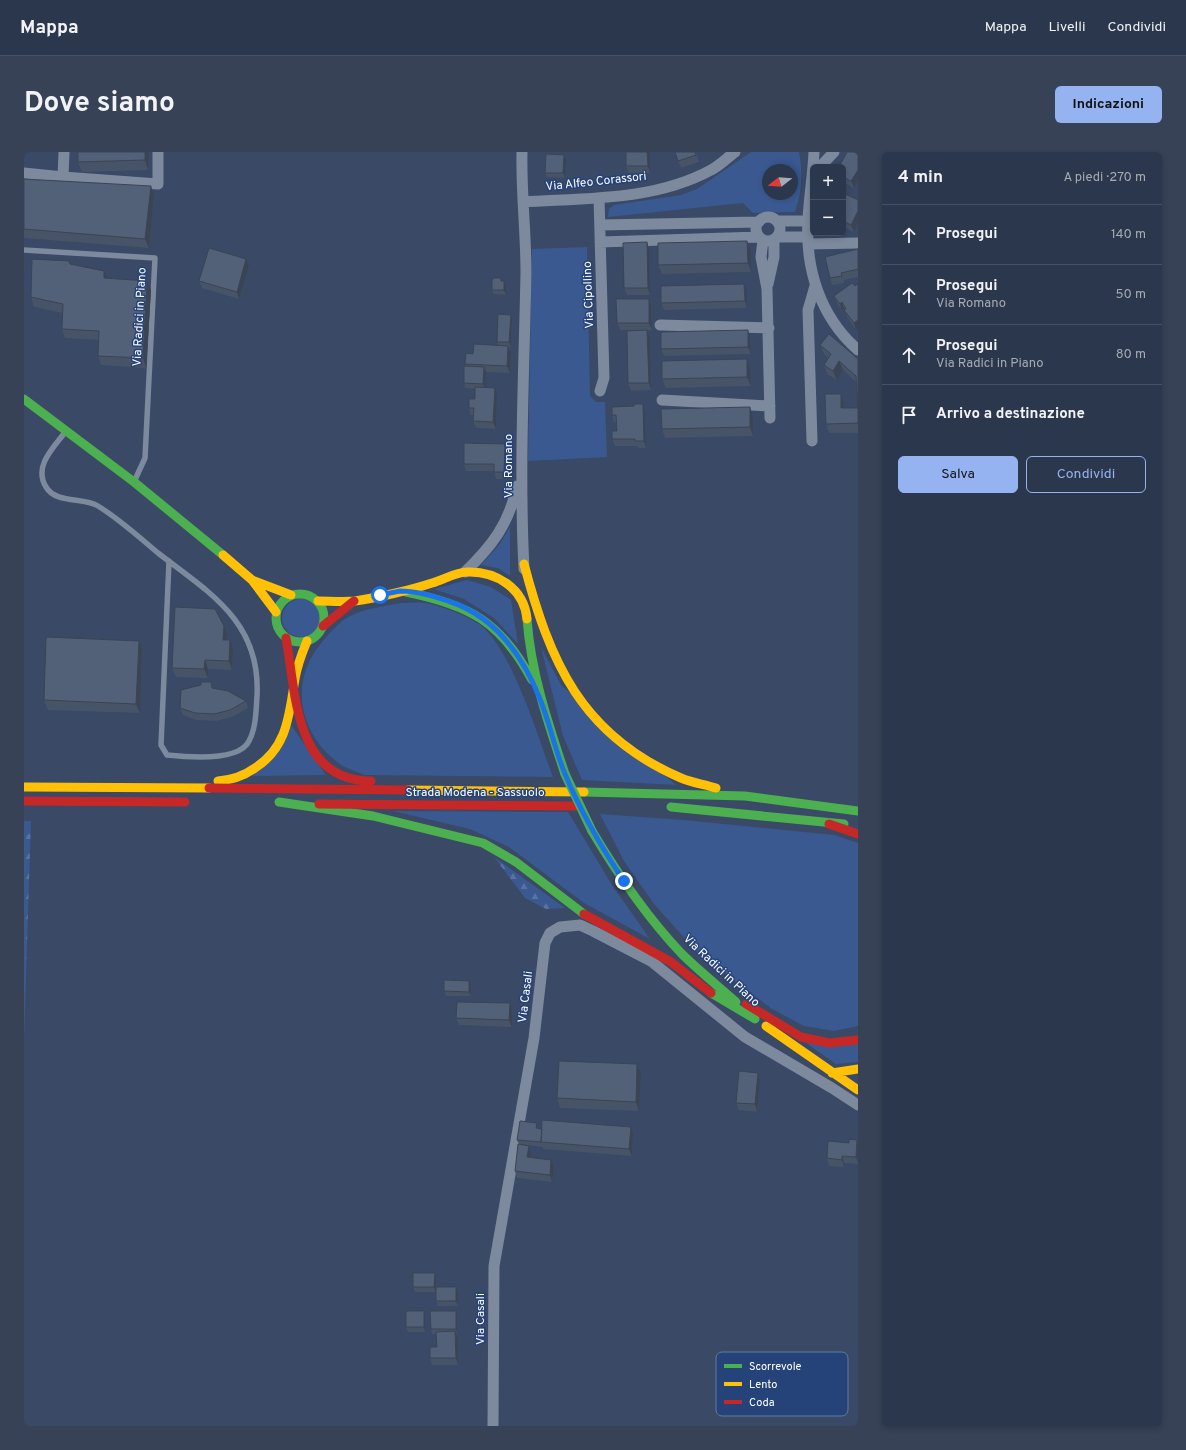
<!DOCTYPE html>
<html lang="it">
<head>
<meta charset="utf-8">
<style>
	:root { --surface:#2b374c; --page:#374256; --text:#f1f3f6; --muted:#a6acb5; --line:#475164; --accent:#95b2f1 }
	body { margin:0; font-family:Overpass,sans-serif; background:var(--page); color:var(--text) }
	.controls { position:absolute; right:12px; top:12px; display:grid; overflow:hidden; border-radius:6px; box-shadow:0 2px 6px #0003 }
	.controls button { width:36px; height:36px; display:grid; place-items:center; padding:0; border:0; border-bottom:1px solid var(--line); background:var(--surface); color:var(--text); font:20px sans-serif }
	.compass { position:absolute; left:738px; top:12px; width:36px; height:36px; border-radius:50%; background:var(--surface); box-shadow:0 2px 6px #0003; rotate:253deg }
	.stop { position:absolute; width:12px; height:12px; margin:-9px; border:3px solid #1a73e8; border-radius:50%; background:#fff }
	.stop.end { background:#1a73e8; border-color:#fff; box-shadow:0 1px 4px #0008 }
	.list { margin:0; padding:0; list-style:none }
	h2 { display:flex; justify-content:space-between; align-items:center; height:52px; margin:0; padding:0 16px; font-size:17px }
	h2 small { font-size:13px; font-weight:400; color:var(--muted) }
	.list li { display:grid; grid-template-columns:26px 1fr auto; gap:12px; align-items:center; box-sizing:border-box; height:60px; padding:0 16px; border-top:1px solid var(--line) }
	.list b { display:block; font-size:15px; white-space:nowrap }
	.list p { margin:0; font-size:13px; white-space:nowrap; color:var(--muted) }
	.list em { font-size:13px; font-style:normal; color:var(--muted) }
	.actions { display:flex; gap:8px; padding:12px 16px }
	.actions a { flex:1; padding:9px 0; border:1px solid var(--accent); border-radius:6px; text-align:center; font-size:14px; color:var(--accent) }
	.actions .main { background:var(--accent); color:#111 }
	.icon { flex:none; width:22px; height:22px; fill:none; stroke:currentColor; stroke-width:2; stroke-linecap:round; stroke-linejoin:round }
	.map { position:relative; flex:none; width:834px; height:1274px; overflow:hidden; border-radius:6px }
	header { display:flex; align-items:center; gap:24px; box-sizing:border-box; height:56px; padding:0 20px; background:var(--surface); border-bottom:1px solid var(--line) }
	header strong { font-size:19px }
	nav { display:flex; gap:22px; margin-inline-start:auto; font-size:14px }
	.intro { display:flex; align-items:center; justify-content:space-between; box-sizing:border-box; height:96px; padding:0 24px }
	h1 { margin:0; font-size:28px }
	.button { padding:10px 18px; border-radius:6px; background:var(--accent); color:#111; font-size:14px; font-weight:700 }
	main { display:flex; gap:24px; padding:0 24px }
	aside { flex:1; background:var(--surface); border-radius:6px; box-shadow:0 2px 6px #0003 }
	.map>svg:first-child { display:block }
</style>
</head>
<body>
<header>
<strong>Mappa</strong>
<nav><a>Mappa</a><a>Livelli</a><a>Condividi</a></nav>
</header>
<div class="intro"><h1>Dove siamo</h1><a class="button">Indicazioni</a></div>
<main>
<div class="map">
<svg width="834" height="1274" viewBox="0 0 834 1274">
	<defs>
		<pattern id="forest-firs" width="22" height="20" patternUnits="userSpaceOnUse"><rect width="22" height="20" fill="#3a5990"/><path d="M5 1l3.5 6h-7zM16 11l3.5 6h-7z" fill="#5872a1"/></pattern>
	</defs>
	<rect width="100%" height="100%" fill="#394966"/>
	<path fill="#3a5990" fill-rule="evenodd" d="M727 0H775C779 21 778 40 771 60L729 61 719 51 584 65 585 57 590 53 657 43 673 37ZM744 18H768V42H744Z
		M563 95 566 244 572 250H581L583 305 504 309 508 97Z
		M486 375V424L474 416 457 413 475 393Z
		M443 428 467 435 487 448 494 492 470 466 440 447 410 437Z
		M258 466a19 19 0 1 1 38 0a19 19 0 1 1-38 0Z
		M377 451C385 451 394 450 401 451 416 453 443 464 455 472 487 494 515 588 529 625L340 623C332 619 320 616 313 610 274 579 265 529 298 490 305 482 314 471 324 465 339 457 360 454 377 451Z
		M517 495 537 533 652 633 558 628 539 584Z
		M267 573 302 623 228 624Z
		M369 659 544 660 588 733 626 787 560 751 485 695 446 677Z
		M576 662 660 668 810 683 834 691V874L810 879 780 874 748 857 673 800 630 752 600 709Z
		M782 891H834V910L812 912Z"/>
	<path fill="url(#forest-firs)" d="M0 669H7L0 886Z
		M470 705 541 756 522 757 501 746Z"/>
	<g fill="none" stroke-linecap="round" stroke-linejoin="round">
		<path stroke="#7d899d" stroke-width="5.5" d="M0 98 131 106 121 306 110 330
			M42 279C30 295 9 314 22 335 32 352 59 345 74 354 95 367 115 385 134 401 186 441 237 470 233 544 232 559 232 576 225 589 215 610 162 605 143 603L137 593 145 409"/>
		<path stroke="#7d899d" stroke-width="11" d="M40 0 39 25 134 32V0
			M498 0C497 40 502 80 502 121 500 220 495 318 500 417
			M790 0C789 23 785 45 784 68 781 116 796 165 834 198
			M796 15 810 0
			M0 21 39 25
			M575 46 580 226 576 239
			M499 50C561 46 630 49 687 18 695 14 703 6 711 0
			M732 77a12 12 0 1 1 24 0a12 12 0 1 1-24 0Z
			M754 69H784
			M576 73 735 70
			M754 85H784
			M739 88 737 105 743 137 746 266
			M576 90 735 85
			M784 92 834 91
			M744 132 750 105V88
			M636 173 745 176
			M638 248 746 254
			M788 289 784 158 791 134
			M441 420C468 394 485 372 493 334
			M469 1274 470 1114 510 886 521 791 526 781 536 775 556 773 569 779 627 809 721 885 808 936 834 953"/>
		<path stroke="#4caf50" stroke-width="9" d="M0 247 110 330 199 403
			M382 440C446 453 477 470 508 528
			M252 466a24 24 0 1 1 48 0a24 24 0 1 1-48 0Z
			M503 467C507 521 524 571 541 622
			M560 640 721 644 834 659
			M255 650 349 664 459 691 492 710 560 762
			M647 655 820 672
			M568 679C593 721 623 765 657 801 674 818 694 834 712 850
			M687 841 731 867"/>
		<path stroke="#ffc107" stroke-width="9" d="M199 403 228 428 252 460
			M500 412C526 510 557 583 657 626 668 631 680 632 692 636
			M228 428 267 443
			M294 449C306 449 319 450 331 449 352 446 387 438 408 431 419 428 432 420 443 420 472 419 500 436 503 467
			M194 629C208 628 220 624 231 616 264 595 265 562 271 527 273 514 278 501 283 489
			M0 635 185 636
			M384 638 560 640
			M742 874 834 938
			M808 921 834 917"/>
		<path stroke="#c62828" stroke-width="9" d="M299 474 330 449
			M262 486C272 540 270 629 347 629
			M185 636 384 638
			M0 649 161 650
			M295 652 553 654
			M805 672 834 682
			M560 762 647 810 687 841
			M722 852 777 885 805 891 834 888"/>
		<path stroke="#4caf50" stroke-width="9" d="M541 622 568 679"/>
	</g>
	<path fill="#475367" d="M125 0 124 18 58 20 54 10Z
		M626 0V21H605L602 14Z
		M651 0H672L675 10 657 16Z
		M834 0V29L830 36 819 30V15Z
		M540 3 542 8 541 26 523 25 521 21Z
		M0 27 130 44 125 96 0 86Z
		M819 41 834 48V71L830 80 819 75Z
		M723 89 727 99V120L638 122 634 113Z
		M623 90 625 97 626 143H603L600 136Z
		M834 97V125L820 128V131L808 133 806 126Z
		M46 112 83 126 127 138 122 216 77 213 74 204 75 188 41 186 38 177 39 161 10 155 7 145Z
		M225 114 215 147 178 136 175 129Z
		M478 129H480L482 134V143L469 142 468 138Z
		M834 132V177L832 178 823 165 821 158 820 157 818 159 813 151 810 144 831 134Z
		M723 139V156L640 158 637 151Z
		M625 147 627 154 628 178H596L593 171Z
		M487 163 488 167 487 195H485L487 201 486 221 462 220 461 235 473 243 472 277 452 276 449 269 450 263H447L445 256 451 247V237L441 236 440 231 442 214 441 212 449 202 474 193 473 190Z
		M623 178 626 186 627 238 607 239 604 231Z
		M726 185 727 202 640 204 637 197Z
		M796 193 834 207V281H805L802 272 817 242 820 251 821 256H834L833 231 819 218 813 228 803 222 800 213 804 206 800 202Z
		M723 207 726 217 727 234 642 236 638 227Z
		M619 252 621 259 622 296H614L613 294H591L588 287 593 279 592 270H590L588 263 610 254Z
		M729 265V284L641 286 638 277Z
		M483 299V327H472L470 319H442L440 312Z
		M203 483V488L209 497 208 518 184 517V526L152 525 148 516Z
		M118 498 116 561 24 558 20 548Z
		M187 530 189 536 222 549 224 556 208 565 192 569 173 568 159 563 156 556Z
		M445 829 447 833V844H422L420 839Z
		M486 851 488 858V875L435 873 432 866Z
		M613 912 617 922 615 959 536 956 533 946Z
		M734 921 736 928 733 960 715 958 712 951Z
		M514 976V977L609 982 608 1004 519 997 518 995 495 992 493 988Z
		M834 990V1012L820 1011V1015L805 1014 803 1006 825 991Z
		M505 994 507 1001V1005L530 1015 528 1030 493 1026 491 1019Z
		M411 1121 412 1126V1135H432L434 1140V1154H414L412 1149V1140H391L389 1135Z
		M400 1159 401 1164V1180H384L382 1175Z
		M432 1159 433 1164V1182H432L434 1187V1213H408L406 1206 413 1195 412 1182H408L407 1177Z"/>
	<path fill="#3a4454" d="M121 0H125L124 18 121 8Z
		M623 0H626V21L624 14Z
		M540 3 542 8 541 26 539 21Z
		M834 18V29L830 36 827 29Z
		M127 34 130 44 125 96 121 87Z
		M834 59V71L830 80 827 73Z
		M723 89 727 99V120L724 111Z
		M623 90 625 97 626 143 624 136Z
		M222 107 225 114 215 147 213 140Z
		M80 119 84 128 80 126Z
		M123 129 127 138 122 216 119 206Z
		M480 129 482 134V143L480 138Z
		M720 132 723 139V156L721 149Z
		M625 147 627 154 628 178 625 171Z
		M818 150 820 157 818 159 816 152Z
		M487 163 488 167 487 195 485 190Z
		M834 168V177L832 178 830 171Z
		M623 178 626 186 627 238 625 231Z
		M724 178 726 185 727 202 724 195Z
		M484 194 487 201 486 221 483 214Z
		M723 207 726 217 727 234 723 225Z
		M815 209 819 218 813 228 809 219Z
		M460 215 462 220 461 237 459 232Z
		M471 236 473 243 472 277 469 270Z
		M817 242 820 251 821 265 817 256Z
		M619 252 621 259 622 296 620 289Z
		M726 255 729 265V284L726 275Z
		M481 292 483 299V327L480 320Z
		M200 474 203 483 202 497 199 488Z
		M206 488 209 497 208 518 205 509Z
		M115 489 118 498 116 561 112 552Z
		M181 508 184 517V526L180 517Z
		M445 829 447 833V844L445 840Z
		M486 851 488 858V875L485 868Z
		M613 912 617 922 615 959 612 950Z
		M734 921 736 928 733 960 731 952Z
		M607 975 609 982 608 1004 605 997Z
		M833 988 834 990V1011L832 1005Z
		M505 994 507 1001 506 1012 503 1005Z
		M818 1004 820 1011V1015L818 1008Z
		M527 1008 530 1015 528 1030 526 1023Z
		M411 1121 412 1126V1140L410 1135Z
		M432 1135 434 1140V1154L432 1149Z
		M400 1159 401 1164V1180L400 1175Z
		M432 1159 433 1164V1182L432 1177Z
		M431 1179 434 1187V1213L432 1206Z"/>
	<path fill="#536178" stroke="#3a4454" d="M54 0H121V8L54 10Z
		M602 0H623L624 14H602Z
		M651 0H671L672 3 654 9Z
		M823 0H834V18L827 29 819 25V15H815Z
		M522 2 540 3 539 21H521Z
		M0 27 127 34 121 87 0 77Z
		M819 41 834 48V59L827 73 819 69Z
		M723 89 724 111 634 113V91Z
		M623 90 624 136H600L599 91Z
		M185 96 222 107 213 140 175 129Z
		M834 97V117L817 121 818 124 806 126 801 105Z
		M8 107 45 109 46 112 80 119V126L123 129 119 206 74 204 75 179 38 177 39 152 7 145Z
		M470 126H477V129H480V138H468V128Z
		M828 131 831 134 834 132V168L830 171 820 158 822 157 818 150 816 152 810 144Z
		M720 132 721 149 637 151V134Z
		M592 147H625V171H593Z
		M474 162 487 163 485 190H473Z
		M623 178 625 231H604L603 179Z
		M724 178V195L637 197V180Z
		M805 182 834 207V271L802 272 801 242H817V256H834L832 224 815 209 809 219 800 213 807 202 796 193Z
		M450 192 484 194 483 214 441 212 442 201 449 202Z
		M723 207V225L638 227V209Z
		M440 214 460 215 459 232 440 231Z
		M451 235 471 236 469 270 449 269 450 256H445V247H451Z
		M610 252H619L620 289H611V287H588V279H593L592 263H588V255L610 254Z
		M726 255V275L638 277 637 257Z
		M440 291 481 292 480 320H470V312H440Z
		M151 455 191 457 200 474 199 488H206L205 509 181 508 180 517 148 516Z
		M22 485 115 489 112 552 20 548Z
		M177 530H187L188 536 204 539 222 549 206 558 190 562 171 561 156 556 157 538 177 533Z
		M420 828 445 829V840L420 839Z
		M433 850 486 851 485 868 432 866Z
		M535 909 613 912 612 950 533 946Z
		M715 919 734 921 731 952 712 951Z
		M518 968 607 975 605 997 517 990Z
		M496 969 513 971 512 976 518 977 517 990 493 988Z
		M825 987 833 988 832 1005 818 1004V1008L803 1006 804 989 825 991Z
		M494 992 505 994 503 1005 527 1008 526 1023 491 1019Z
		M389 1121H411L410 1135H389Z
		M412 1135H432V1149H412Z
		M382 1159H400V1175H382Z
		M406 1159H432V1177H407Z
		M431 1179 432 1206H406V1195H413L412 1180Z"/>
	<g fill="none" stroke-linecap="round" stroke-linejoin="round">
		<path stroke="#1a73e8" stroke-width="5" d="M356 443C362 442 370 440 377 439 392 439 410 444 424 449 471 464 499 504 516 547 526 572 531 598 541 622 557 660 577 695 600 729"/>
	</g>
	<g text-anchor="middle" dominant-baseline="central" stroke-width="3" stroke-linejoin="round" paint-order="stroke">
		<g font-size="12" fill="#fff" stroke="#264379">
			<text transform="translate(572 30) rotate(-6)">Via Alfeo Corassori</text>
			<text transform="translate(565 143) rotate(-92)">Via Cipollino</text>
			<text transform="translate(116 165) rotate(-87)">Via Radici in Piano</text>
			<text transform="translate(485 314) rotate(-90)">Via Romano</text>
			<text x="451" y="641">Strada Modena - Sassuolo</text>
			<text transform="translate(697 819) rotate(43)">Via Radici in Piano</text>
			<text transform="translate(502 845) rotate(-83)">Via Casali</text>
			<text transform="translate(457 1167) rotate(-90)">Via Casali</text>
		</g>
	</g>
	<rect x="692" y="1200" width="132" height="64" rx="6" fill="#264379" stroke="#677ba1" stroke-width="1"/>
	<rect x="700" y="1212" width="18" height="4" fill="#4caf50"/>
	<rect x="700" y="1230" width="18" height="4" fill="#ffc107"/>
	<rect x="700" y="1248" width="18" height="4" fill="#c62828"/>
	<g font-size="11" fill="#fff">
		<text x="725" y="1218">Scorrevole</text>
		<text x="725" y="1236">Lento</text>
		<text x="725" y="1254">Coda</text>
	</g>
</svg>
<div class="controls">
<button>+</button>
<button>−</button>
</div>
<svg class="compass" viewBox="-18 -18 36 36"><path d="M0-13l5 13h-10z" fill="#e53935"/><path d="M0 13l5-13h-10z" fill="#a6acb5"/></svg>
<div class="stop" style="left:356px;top:443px"></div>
<div class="stop end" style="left:600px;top:729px"></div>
</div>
<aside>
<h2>4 min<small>A piedi · 270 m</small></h2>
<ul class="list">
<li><svg class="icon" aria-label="ahead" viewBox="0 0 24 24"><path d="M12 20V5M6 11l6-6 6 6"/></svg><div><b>Prosegui</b></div><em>140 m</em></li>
<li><svg class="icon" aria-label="ahead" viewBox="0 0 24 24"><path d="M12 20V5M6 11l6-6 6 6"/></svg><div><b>Prosegui</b><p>Via Romano</p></div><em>50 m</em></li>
<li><svg class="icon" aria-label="ahead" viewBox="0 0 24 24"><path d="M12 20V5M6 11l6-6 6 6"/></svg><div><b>Prosegui</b><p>Via Radici in Piano</p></div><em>80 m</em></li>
<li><svg class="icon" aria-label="arrive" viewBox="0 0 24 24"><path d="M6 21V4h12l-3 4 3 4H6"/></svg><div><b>Arrivo a destinazione</b></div></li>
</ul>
<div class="actions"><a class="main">Salva</a><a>Condividi</a></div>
</aside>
</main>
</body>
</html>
